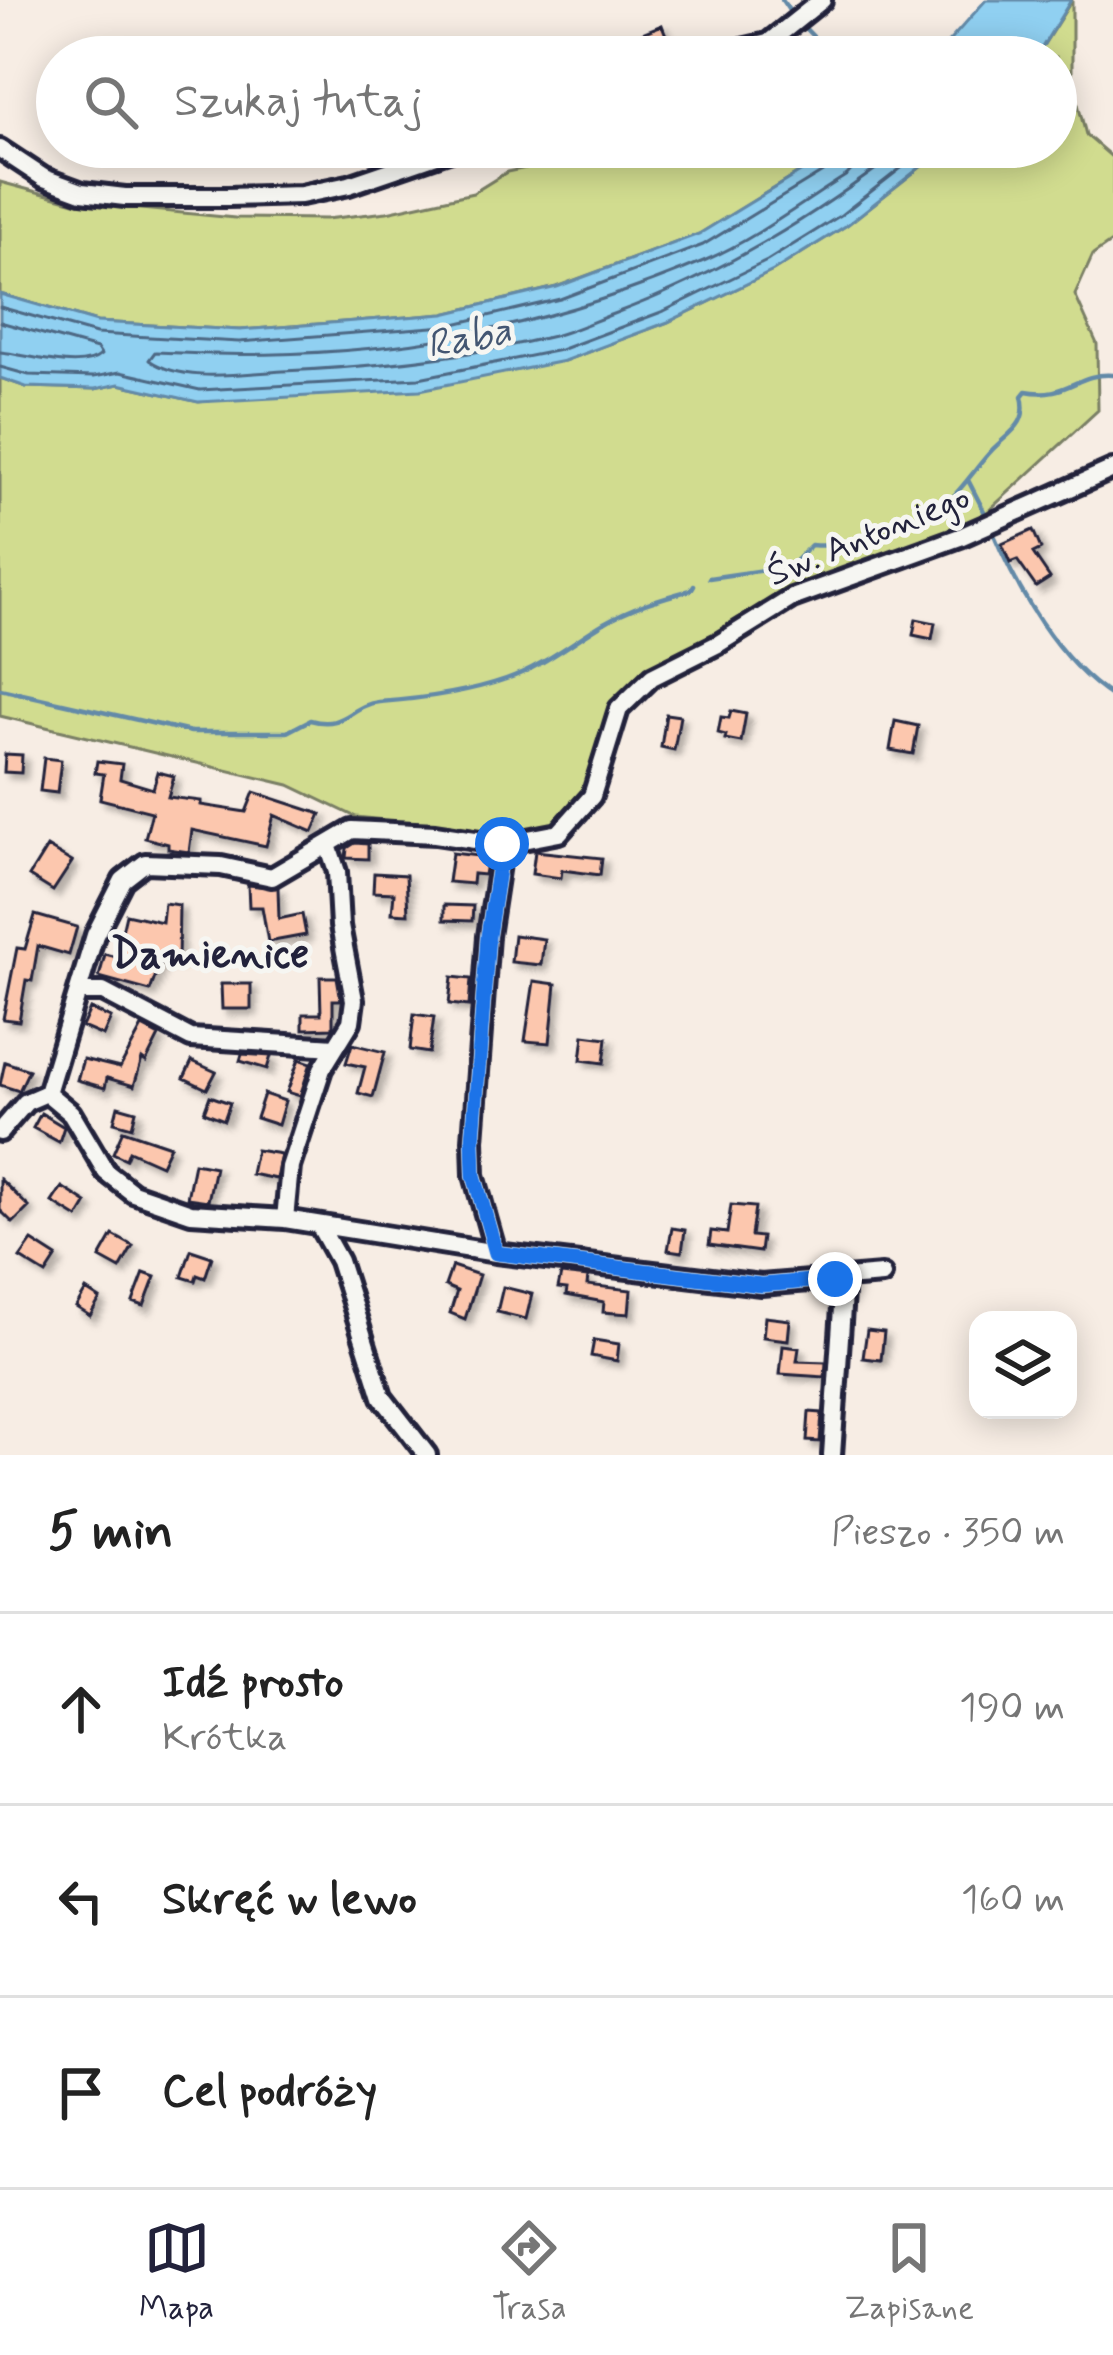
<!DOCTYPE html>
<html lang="pl">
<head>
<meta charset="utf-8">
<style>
	:root { --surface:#fff; --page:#f6f6f6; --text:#222; --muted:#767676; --line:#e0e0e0; --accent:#22223b }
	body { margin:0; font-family:Mynerve,sans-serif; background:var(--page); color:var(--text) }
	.controls { position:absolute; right:36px; bottom:36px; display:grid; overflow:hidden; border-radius:24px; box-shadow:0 6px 30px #0003 }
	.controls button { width:108px; height:108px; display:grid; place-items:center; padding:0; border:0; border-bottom:3px solid var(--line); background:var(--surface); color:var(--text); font:60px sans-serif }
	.stop { position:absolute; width:36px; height:36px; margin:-27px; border:9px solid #1a73e8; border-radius:50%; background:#fff }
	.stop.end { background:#1a73e8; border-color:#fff; box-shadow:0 3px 12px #0008 }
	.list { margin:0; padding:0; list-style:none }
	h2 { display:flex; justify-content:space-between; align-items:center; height:156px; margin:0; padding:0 48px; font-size:51px }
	h2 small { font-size:39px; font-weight:400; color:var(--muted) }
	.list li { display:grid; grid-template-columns:78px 1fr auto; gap:36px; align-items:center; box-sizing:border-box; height:192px; padding:0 48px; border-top:3px solid var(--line) }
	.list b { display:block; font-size:45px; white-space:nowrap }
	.list p { margin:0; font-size:39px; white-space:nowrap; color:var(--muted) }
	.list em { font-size:39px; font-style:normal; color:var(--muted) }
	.icon { flex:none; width:66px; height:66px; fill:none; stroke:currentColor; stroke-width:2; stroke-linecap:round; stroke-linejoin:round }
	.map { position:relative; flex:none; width:1113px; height:1455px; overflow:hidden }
	.search { position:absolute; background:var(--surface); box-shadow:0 6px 30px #0003; left:36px; right:36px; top:36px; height:132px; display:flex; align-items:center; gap:30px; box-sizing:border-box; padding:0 42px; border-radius:66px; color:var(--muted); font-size:45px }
	.sheet { height:732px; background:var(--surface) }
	nav { display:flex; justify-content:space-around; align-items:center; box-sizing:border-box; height:168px; border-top:3px solid var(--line); background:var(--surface); font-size:33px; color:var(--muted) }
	nav a { display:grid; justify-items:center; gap:6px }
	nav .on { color:var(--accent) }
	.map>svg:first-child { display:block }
</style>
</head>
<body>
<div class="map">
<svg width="1113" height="1455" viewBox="0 0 1113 1455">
	<defs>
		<filter id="shadow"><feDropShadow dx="5.5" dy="5.5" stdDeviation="3" flood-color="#0004"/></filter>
	</defs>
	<rect width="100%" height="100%" fill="#f7ede4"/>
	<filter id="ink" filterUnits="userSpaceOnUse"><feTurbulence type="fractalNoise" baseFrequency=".00833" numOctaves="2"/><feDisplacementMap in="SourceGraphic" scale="24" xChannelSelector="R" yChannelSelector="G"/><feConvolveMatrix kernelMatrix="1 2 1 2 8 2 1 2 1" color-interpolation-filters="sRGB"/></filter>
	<g filter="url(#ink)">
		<path fill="#d1dc8f" stroke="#7a7f65" stroke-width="3" d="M1072 0V81L1086 135 1113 158V241L1093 255 1075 295 1097 344 1098 410 960 537 792 598 652 677 619 709 592 796 559 833 502 844 470 829 356 817 289 785 0 716V378L26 387 95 389 119 384 199 402 564 361 668 322 773 271 847 225 946 147H1056V57H1036Z
			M626 147H841L699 234 556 287 444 314 240 330 97 322 0 294V182L78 203 235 218 326 219 387 212 473 193 507 172Z"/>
		<path fill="#90d0f1" stroke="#648aa8" stroke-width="3" d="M986 0H1071L1036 57H935Z
			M841 147H946L847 225 773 271 668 322 564 361 420 390 198 402 119 384 95 389 26 387 0 378V294L97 322 240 330 444 314 557 287 699 234Z"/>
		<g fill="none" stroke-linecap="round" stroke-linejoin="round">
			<path stroke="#4e6884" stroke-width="3" d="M860 147 857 164 847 175C802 203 755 239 706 260 521 339 355 363 155 352L149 360C184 384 242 373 283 371 374 367 464 358 553 336 574 331 594 321 613 314 721 274 814 217 905 147
				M0 307 96 334 239 342 446 326 560 299 703 245 839 162 845 147
				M0 322 97 349 101 355C81 373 26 354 0 352
				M0 367 29 375 94 377 120 372 200 390 419 378 560 350 664 311 767 261 841 215 928 147"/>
			<path stroke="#648aa8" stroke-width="4.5" d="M782 0 792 15
				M802 25 833 57
				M968 480 987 517
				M992 530C1016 588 1058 662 1113 697
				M709 578 778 568 793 563 811 545C838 548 859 540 881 527 892 522 907 524 918 520 953 508 969 474 993 449 1010 432 1029 424 1022 396L1026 391C1068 399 1076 372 1113 375
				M0 689 191 732H287L310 720C346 730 350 705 379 702 420 699 466 693 506 679 542 667 572 642 604 623 631 607 661 598 691 590L694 585"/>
		</g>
		<path fill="#fcc7ae" stroke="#22223b" stroke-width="3" filter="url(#shadow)" d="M662 25 667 38 643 48 637 35Z
			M1033 530 1041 549 1033 553 1050 578 1036 587 1017 560 1010 563 1002 544Z
			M916 619 935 623 932 639 913 635Z
			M731 711 746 714 741 742 725 739 726 735 718 733 721 717 729 718Z
			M666 714 680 716 674 750 661 747Z
			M895 721 918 726 913 754 890 750Z
			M5 754 22 755 21 773 4 772Z
			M44 758 61 760 57 793 40 791Z
			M97 761 122 764 120 779 153 789 158 772 174 776 168 797 201 801V805L246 812 254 792 321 814 313 832 274 815 266 846 192 830 189 852 168 849V844L145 838 152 812 100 799 104 774 95 773Z
			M355 843 368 844V859L346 858 347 848Z
			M47 847 72 862 53 891 29 876Z
			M535 851 602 858 600 875 562 870 561 878 532 874Z
			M452 853 487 857 484 875 473 874 472 884 448 882Z
			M374 873 406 875 408 914 392 913 394 893 373 892Z
			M248 885 278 888 279 919 302 914 306 935 268 942 262 907H249Z
			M164 903 179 905 178 962 161 961 150 991 99 977 105 954 116 957 126 914 162 922Z
			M444 905 473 906 472 921 444 920Z
			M35 915 77 927 69 955 38 946 32 981 26 980 19 1021 3 1019 17 948 25 949Z
			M514 935 544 939 541 965 511 962Z
			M320 977H337L341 1000H333V1028L303 1029V1014H321Z
			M452 977 471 979 469 1006 449 1004Z
			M534 981 556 984 550 1043 525 1041Z
			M221 984H251V1009H222Z
			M90 1009 111 1018 103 1036 82 1027Z
			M414 1014 434 1017 429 1053 410 1050Z
			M142 1027 159 1036 146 1062 142 1059 134 1086 107 1078 105 1088 77 1080 83 1059 120 1068Z
			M584 1035 607 1038 604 1063 581 1060Z
			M352 1044 385 1052 373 1097 358 1093 365 1067 346 1063Z
			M242 1054 271 1056 267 1069 240 1061Z
			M299 1059 311 1063 300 1096 287 1092Z
			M192 1061 216 1072 207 1089 184 1078Z
			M5 1062 29 1070 19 1091 0 1085Z
			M264 1094 285 1101 278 1125 256 1118Z
			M210 1096 230 1103 224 1120 204 1112Z
			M118 1106 136 1111 132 1127 114 1122Z
			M41 1113 64 1127 59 1142 33 1128Z
			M123 1130 170 1146 161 1165 129 1151 126 1159 113 1153Z
			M256 1150 281 1154 276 1179 251 1174Z
			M194 1163 215 1167 208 1201 187 1198Z
			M0 1179 29 1207 13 1223 0 1210Z
			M62 1187 87 1203 78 1218 52 1202Z
			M731 1205 755 1207 751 1236 762 1237 760 1252 709 1245 711 1231 727 1233Z
			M672 1228 685 1230 682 1252 668 1250Z
			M113 1235 133 1246 120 1269 100 1258Z
			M32 1241 57 1257 46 1274 20 1258Z
			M191 1250 212 1257 205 1278 197 1275 195 1281 182 1277Z
			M452 1266 479 1275 465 1319 450 1313 457 1291 445 1286Z
			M144 1273 155 1277 144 1306 133 1302Z
			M561 1274 588 1277 587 1285 631 1290 629 1314 603 1312 604 1302 566 1295 567 1289 558 1288Z
			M503 1287 532 1294 526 1319 497 1312Z
			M86 1290 100 1299 90 1316 76 1307Z
			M765 1317 790 1320 788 1340 763 1337Z
			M867 1330 884 1332 881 1360 863 1358Z
			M594 1340 619 1344 617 1361 591 1356Z
			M783 1346 799 1348 797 1361 826 1362 825 1377 780 1374Z
			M809 1412 822 1413 820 1442 807 1441Z"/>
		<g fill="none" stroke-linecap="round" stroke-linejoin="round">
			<g stroke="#22223b" stroke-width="26">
				<path id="minor" d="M708 57 768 43 822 0
					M0 149 44 178 82 192 125 197H228L301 195 349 185 460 147
					M78 992H103L191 1038 335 1047
					M47 1093 71 1113 106 1172 133 1193 191 1213 285 1219 496 1253 761 1285 882 1275
					M0 1132 26 1102 47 1093 95 935 123 880 145 863 221 866 272 877 352 830 435 834 502 844 559 833 592 796 619 709 652 677 718 644 792 598 960 537 1113 469
					M285 1219 290 1167 322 1069 351 1022 354 1000 340 926 337 872 328 845
					M319 1225 339 1261 382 1397 427 1455
					M496 1253 474 1175 473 1140 488 936 502 844
					M832 1455 843 1293 835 1279"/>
			</g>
			<use href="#minor" stroke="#f6f6f2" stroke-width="16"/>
		</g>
	</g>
	<g fill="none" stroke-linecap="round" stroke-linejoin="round" filter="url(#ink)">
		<path stroke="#1a73e8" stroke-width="15" d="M502 844 488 936 473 1140 474 1175 496 1253 761 1285 835 1279"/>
	</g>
	<g text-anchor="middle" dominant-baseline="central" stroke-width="10" stroke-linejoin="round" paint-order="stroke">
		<g font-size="36" fill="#22223b" stroke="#f6f6f2">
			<text transform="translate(869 537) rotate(-22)">Św. Antoniego</text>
		</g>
		<g font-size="39" font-style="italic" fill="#435672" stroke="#f6f6f2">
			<text transform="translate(469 339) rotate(-11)">Raba</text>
		</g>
		<g font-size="42" font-weight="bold" fill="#22223b" stroke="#f6f6f2">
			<text x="210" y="955">Damienice</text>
		</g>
	</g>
</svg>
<div class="controls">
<button><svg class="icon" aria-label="layers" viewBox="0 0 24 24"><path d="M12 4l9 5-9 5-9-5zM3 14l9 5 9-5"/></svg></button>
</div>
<div class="stop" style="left:502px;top:844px"></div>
<div class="stop end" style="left:835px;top:1279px"></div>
<div class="search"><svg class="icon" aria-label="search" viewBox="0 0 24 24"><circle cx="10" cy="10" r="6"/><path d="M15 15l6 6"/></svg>Szukaj tutaj</div>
</div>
<section class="sheet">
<h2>5 min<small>Pieszo · 350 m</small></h2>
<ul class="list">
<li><svg class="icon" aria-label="ahead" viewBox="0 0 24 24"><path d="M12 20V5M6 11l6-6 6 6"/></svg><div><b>Idź prosto</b><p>Krótka</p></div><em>190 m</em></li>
<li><svg class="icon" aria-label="left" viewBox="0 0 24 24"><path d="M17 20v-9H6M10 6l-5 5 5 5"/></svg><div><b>Skręć w lewo</b></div><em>160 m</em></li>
<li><svg class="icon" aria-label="arrive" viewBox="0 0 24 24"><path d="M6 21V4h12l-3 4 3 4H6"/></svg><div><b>Cel podróży</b></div></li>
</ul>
</section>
<nav>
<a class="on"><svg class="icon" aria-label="map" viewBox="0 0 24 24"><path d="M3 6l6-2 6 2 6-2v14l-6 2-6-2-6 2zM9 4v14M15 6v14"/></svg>Mapa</a>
<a><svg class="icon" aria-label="directions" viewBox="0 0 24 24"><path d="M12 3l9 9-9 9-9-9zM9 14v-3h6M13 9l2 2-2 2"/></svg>Trasa</a>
<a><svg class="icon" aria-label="saved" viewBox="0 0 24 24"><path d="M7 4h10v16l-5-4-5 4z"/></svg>Zapisane</a>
</nav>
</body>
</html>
